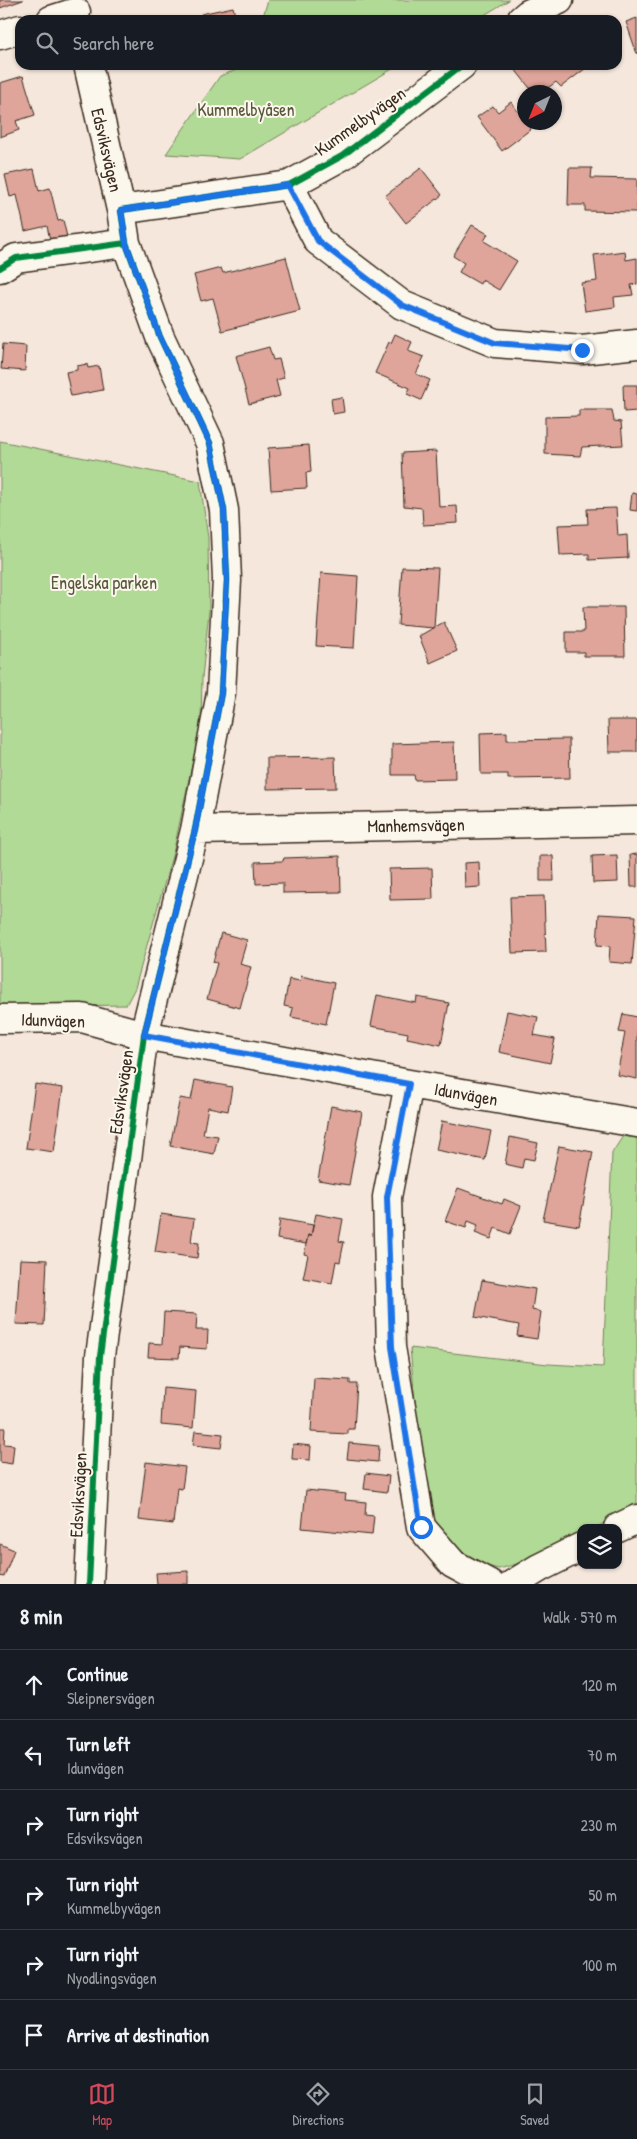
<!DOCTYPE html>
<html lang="en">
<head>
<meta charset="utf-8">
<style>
	:root { --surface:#171b24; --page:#242831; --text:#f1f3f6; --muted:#9ea1a6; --line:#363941; --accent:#d1495b }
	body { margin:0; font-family:"Patrick Hand",sans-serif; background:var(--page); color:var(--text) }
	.controls { position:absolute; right:15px; bottom:15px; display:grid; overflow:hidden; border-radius:10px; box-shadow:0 1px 4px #0004 }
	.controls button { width:45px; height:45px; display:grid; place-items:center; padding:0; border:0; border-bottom:1px solid var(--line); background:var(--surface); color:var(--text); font:25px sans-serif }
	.compass { position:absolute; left:517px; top:85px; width:45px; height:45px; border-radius:50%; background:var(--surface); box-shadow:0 1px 4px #0004; rotate:223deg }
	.stop { position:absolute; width:15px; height:15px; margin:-11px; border:4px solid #1a73e8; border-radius:50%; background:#fff }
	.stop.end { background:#1a73e8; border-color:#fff; box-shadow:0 1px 5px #0008 }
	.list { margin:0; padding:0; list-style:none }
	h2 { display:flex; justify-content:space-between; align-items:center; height:65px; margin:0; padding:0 20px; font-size:21px }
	h2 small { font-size:16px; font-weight:400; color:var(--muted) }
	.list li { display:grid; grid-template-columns:32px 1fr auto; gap:15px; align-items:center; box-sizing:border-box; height:70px; padding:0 20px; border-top:1px solid var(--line) }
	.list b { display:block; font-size:19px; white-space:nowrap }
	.list p { margin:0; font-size:16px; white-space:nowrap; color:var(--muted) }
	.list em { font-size:16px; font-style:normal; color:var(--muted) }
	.icon { flex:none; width:28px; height:28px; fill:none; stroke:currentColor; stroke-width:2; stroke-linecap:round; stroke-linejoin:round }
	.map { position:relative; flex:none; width:637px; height:1584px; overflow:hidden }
	.search { position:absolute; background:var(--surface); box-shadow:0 1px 4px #0004; left:15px; right:15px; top:15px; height:55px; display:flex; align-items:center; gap:12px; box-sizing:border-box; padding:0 18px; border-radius:15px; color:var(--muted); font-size:19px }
	.sheet { height:485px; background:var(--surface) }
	nav { display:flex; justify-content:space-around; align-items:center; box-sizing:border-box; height:70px; border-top:1px solid var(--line); background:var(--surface); font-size:14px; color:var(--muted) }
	nav a { display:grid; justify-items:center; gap:2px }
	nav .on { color:var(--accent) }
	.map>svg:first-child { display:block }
</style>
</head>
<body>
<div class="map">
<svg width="637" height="1584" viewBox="0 0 637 1584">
	<rect width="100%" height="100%" fill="#f5e7dc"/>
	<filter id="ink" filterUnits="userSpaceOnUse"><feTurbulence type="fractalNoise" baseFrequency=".02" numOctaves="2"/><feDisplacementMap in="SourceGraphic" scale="10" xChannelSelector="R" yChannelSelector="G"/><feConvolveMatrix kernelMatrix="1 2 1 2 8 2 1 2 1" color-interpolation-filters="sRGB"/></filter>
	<g filter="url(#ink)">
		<path fill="#b1da96" stroke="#76825a" d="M268 0H509L476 20H262Z
			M250 65H399L240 159 166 154 220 76Z
			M0 441 200 481 208 538 209 611 202 678 201 723 174 849 135 988 126 1005 0 1007Z
			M623 1136 637 1138V1505L595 1528H581V1534L527 1561 499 1569 479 1564 462 1551 436 1527 421 1463 410 1348 548 1364 603 1367 612 1153Z"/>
		<path fill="#dfa59b" stroke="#3b2a1e" d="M0 0H23L0 8Z
			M233 7 236 20H202L201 14Z
			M637 18V54L626 22Z
			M518 65H590L561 87 556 82 542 92H533L514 68Z
			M23 76 35 115 16 121 19 130 0 137V83Z
			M511 102 531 129 502 151 477 117 493 106 498 112Z
			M421 168 442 195 406 223 385 196Z
			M569 168H592L591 178 637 179V212L585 211V205H568Z
			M34 169 39 191 50 188 58 221 63 220 67 237 50 240 47 226 25 231 17 195 10 197 5 175Z
			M472 225 488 234 484 241 517 261 499 290 482 280 480 284 459 272 464 263 453 256Z
			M625 251 626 260 637 258V284L631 285 633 295 614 297 615 307 585 311 581 283 597 281 594 255Z
			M286 257 300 311 222 331 213 298 201 301 194 275 221 268 223 273Z
			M395 334 412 342 408 351 424 357 416 374 430 380 421 400 407 394 410 388 375 373 389 342 391 343Z
			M3 344 26 346 25 371 1 369Z
			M269 347 273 360 279 359 284 378 276 380 280 396 249 404 236 356Z
			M87 364 88 368 99 366 103 390 71 396 66 372 77 370V366Z
			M623 385H637V411L624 412Z
			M342 397 344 412 333 414 331 399Z
			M579 410H612L614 421 621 422 623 445 582 447 580 456 545 454V417L579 416Z
			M309 445 311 472 306 473 307 488 271 490 268 448Z
			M436 451 439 507 457 506 458 523 423 525 422 508 404 506 402 453Z
			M632 493 637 494V511L630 510Z
			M616 508 618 536 627 535 628 558 589 560V554L560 555 558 525 588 524 587 509Z
			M402 567 438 568 434 628 398 625Z
			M321 573 358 576 354 648 316 646Z
			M583 607H624L625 656H584V652H566V632H584Z
			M444 622 457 651 430 663 419 636Z
			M608 720H637V752H609Z
			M507 732V740L569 739 570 778 508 779V774H481L480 733Z
			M454 742 455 779 415 780 414 775H392V744Z
			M335 757 336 788 267 789V758Z
			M637 854V887H631L630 855Z
			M617 855 618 882 593 883 592 856Z
			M340 856 341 892 283 893V883L256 884 255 862 283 861 284 858Z
			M540 856H553L554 881H540Z
			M479 862 480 887 465 888 464 863Z
			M432 868 433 899 390 900 389 869Z
			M544 896 546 952 512 953 510 897Z
			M599 914 636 916 632 964 609 962 610 946 597 945Z
			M221 933 247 940 240 964 251 967 240 1008 207 999 217 963 213 962Z
			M301 976 334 983 326 1024 291 1017 293 1008 284 1006 289 979 300 981Z
			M377 995 416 1003 417 997 449 1003 441 1045 407 1038 408 1033 371 1026Z
			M507 1011 538 1017 534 1035 555 1039 550 1063 499 1052Z
			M623 1014 637 1017V1079L617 1075 625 1033 619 1032Z
			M195 1080 232 1087 228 1111 208 1107 203 1134 218 1136 214 1154 170 1146 180 1098 191 1100Z
			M35 1084 63 1088 54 1152 26 1148Z
			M331 1106 362 1112 349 1185 318 1180Z
			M442 1121 491 1131 485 1160 436 1150Z
			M510 1137 538 1143 534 1160 524 1158 522 1168 505 1164Z
			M559 1146 593 1152 579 1226 543 1220Z
			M458 1188 502 1204 504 1199 521 1206 510 1234 495 1228 491 1239 475 1233 478 1225 468 1221 466 1228 445 1221Z
			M161 1214 194 1219 191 1242 199 1243 197 1258 155 1252Z
			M316 1214 343 1219 339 1241 344 1242 340 1262 336 1261 332 1283 303 1278 308 1255 304 1254 308 1235 311 1236Z
			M280 1219 313 1225 311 1236 308 1235 306 1244 277 1239Z
			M20 1259 47 1260 44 1325 16 1324Z
			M482 1280 535 1289 532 1310 541 1312 537 1339 517 1336 519 1325 475 1317Z
			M164 1312 197 1314 196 1330H208L207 1349 180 1347 179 1358 148 1357 149 1343 162 1344Z
			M314 1378 350 1380V1384H357L354 1429H348V1434L311 1432Z
			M163 1388 196 1391 193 1428 161 1425Z
			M0 1428H5L4 1444 14 1445 12 1464 0 1462Z
			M195 1431 223 1434 221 1448 193 1445Z
			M349 1443 379 1446 378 1462 347 1459Z
			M293 1444 311 1446 310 1460 292 1459Z
			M146 1462 185 1467 182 1489 177 1488 173 1524 139 1520Z
			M366 1473 389 1476 387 1492 364 1489Z
			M306 1490 346 1494 345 1500 366 1502 365 1515 374 1516 372 1535 302 1528Z
			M0 1544 14 1550 4 1577 0 1576Z
			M188 1571V1584H157L156 1573Z"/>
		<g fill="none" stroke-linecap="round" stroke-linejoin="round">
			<g stroke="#3b2a1e" stroke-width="31">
				<path id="minor" d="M51 20 76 12
					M521 20 528 14 559 0
					M0 35 20 29
					M88 65 121 210 126 243 160 337 210 443 224 510 227 580 221 693 195 830 144 1035 100 1356 89 1584
					M289 185 318 241 402 305 495 343 582 350 637 344
					M121 210 289 185 342 156 462 65
					M0 268 16 258 126 243
					M195 830 637 821
					M0 1019 82 1018 144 1035 409 1084 637 1123
					M409 1084 387 1197 391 1347 421 1527 453 1564 490 1584
					M618 1528 637 1519
					M513 1584 539 1568 581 1547"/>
			</g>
			<use href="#minor" stroke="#fbf7ec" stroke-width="28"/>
			<g stroke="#fbf7ec" stroke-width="9">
				<path id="cycleway" d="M0 268 16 258 126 243
					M89 1584 100 1356 144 1035 195 830 221 693 227 580 224 510 210 443 160 337 126 243 121 210 289 185 342 156 462 65"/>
			</g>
			<use href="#cycleway" stroke="#00873e" stroke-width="6"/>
		</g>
	</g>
	<g fill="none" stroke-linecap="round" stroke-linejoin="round" filter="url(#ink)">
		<path stroke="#1a73e8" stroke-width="6" d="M421 1527 392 1347 387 1197 409 1084 144 1035 195 830 221 693 227 580 224 510 210 443 160 337 126 243 121 210 288 185 318 241 402 305 495 343 582 350"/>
	</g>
	<g text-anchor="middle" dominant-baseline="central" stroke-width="4" stroke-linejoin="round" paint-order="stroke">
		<g font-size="18" fill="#58563c" stroke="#fbf7ec">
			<text x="246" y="109">Kummelbyåsen</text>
			<text x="104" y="582">Engelska parken</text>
		</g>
		<g font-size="18" fill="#3b2a1e" stroke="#fbf7ec">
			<text transform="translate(360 121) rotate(-35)">Kummelbyvägen</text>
			<text transform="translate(107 150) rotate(77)">Edsviksvägen</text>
			<text transform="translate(416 825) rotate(-1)">Manhemsvägen</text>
			<text transform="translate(53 1020) rotate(2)">Idunvägen</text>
			<text transform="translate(121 1092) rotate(-82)">Edsviksvägen</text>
			<text transform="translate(466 1094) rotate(10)">Idunvägen</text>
			<text transform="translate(78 1495) rotate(-87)">Edsviksvägen</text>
		</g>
	</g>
</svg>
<div class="controls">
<button><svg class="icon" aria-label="layers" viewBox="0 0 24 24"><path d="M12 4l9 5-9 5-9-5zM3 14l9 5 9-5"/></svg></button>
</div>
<svg class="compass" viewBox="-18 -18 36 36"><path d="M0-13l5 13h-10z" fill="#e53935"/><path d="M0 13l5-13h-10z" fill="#9ea1a6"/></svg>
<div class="stop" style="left:421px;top:1527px"></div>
<div class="stop end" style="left:582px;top:350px"></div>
<div class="search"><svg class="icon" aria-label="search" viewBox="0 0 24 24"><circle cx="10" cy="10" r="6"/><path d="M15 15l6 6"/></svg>Search here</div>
</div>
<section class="sheet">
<h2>8 min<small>Walk · 570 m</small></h2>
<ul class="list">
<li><svg class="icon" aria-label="ahead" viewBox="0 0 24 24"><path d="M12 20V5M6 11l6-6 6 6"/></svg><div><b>Continue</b><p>Sleipnersvägen</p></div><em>120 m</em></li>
<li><svg class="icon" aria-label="left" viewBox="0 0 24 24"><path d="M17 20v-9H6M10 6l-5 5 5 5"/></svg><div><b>Turn left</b><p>Idunvägen</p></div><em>70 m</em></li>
<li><svg class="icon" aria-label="right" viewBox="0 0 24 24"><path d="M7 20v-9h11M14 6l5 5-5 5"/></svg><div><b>Turn right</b><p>Edsviksvägen</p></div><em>230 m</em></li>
<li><svg class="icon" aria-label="right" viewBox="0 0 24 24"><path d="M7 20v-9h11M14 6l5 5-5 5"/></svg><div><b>Turn right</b><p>Kummelbyvägen</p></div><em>50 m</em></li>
<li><svg class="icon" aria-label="right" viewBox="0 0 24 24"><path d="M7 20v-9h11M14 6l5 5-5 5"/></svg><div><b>Turn right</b><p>Nyodlingsvägen</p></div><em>100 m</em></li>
<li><svg class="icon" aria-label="arrive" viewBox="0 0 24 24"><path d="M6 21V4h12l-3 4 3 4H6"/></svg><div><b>Arrive at destination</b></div></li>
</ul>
</section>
<nav>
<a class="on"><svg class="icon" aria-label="map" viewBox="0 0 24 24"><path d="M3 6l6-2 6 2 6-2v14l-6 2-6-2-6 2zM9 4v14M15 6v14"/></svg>Map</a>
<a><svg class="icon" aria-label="directions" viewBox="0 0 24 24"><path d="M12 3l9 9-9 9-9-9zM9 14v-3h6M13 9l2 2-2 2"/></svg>Directions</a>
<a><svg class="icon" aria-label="saved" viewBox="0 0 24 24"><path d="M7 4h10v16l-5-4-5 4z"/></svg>Saved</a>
</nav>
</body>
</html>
